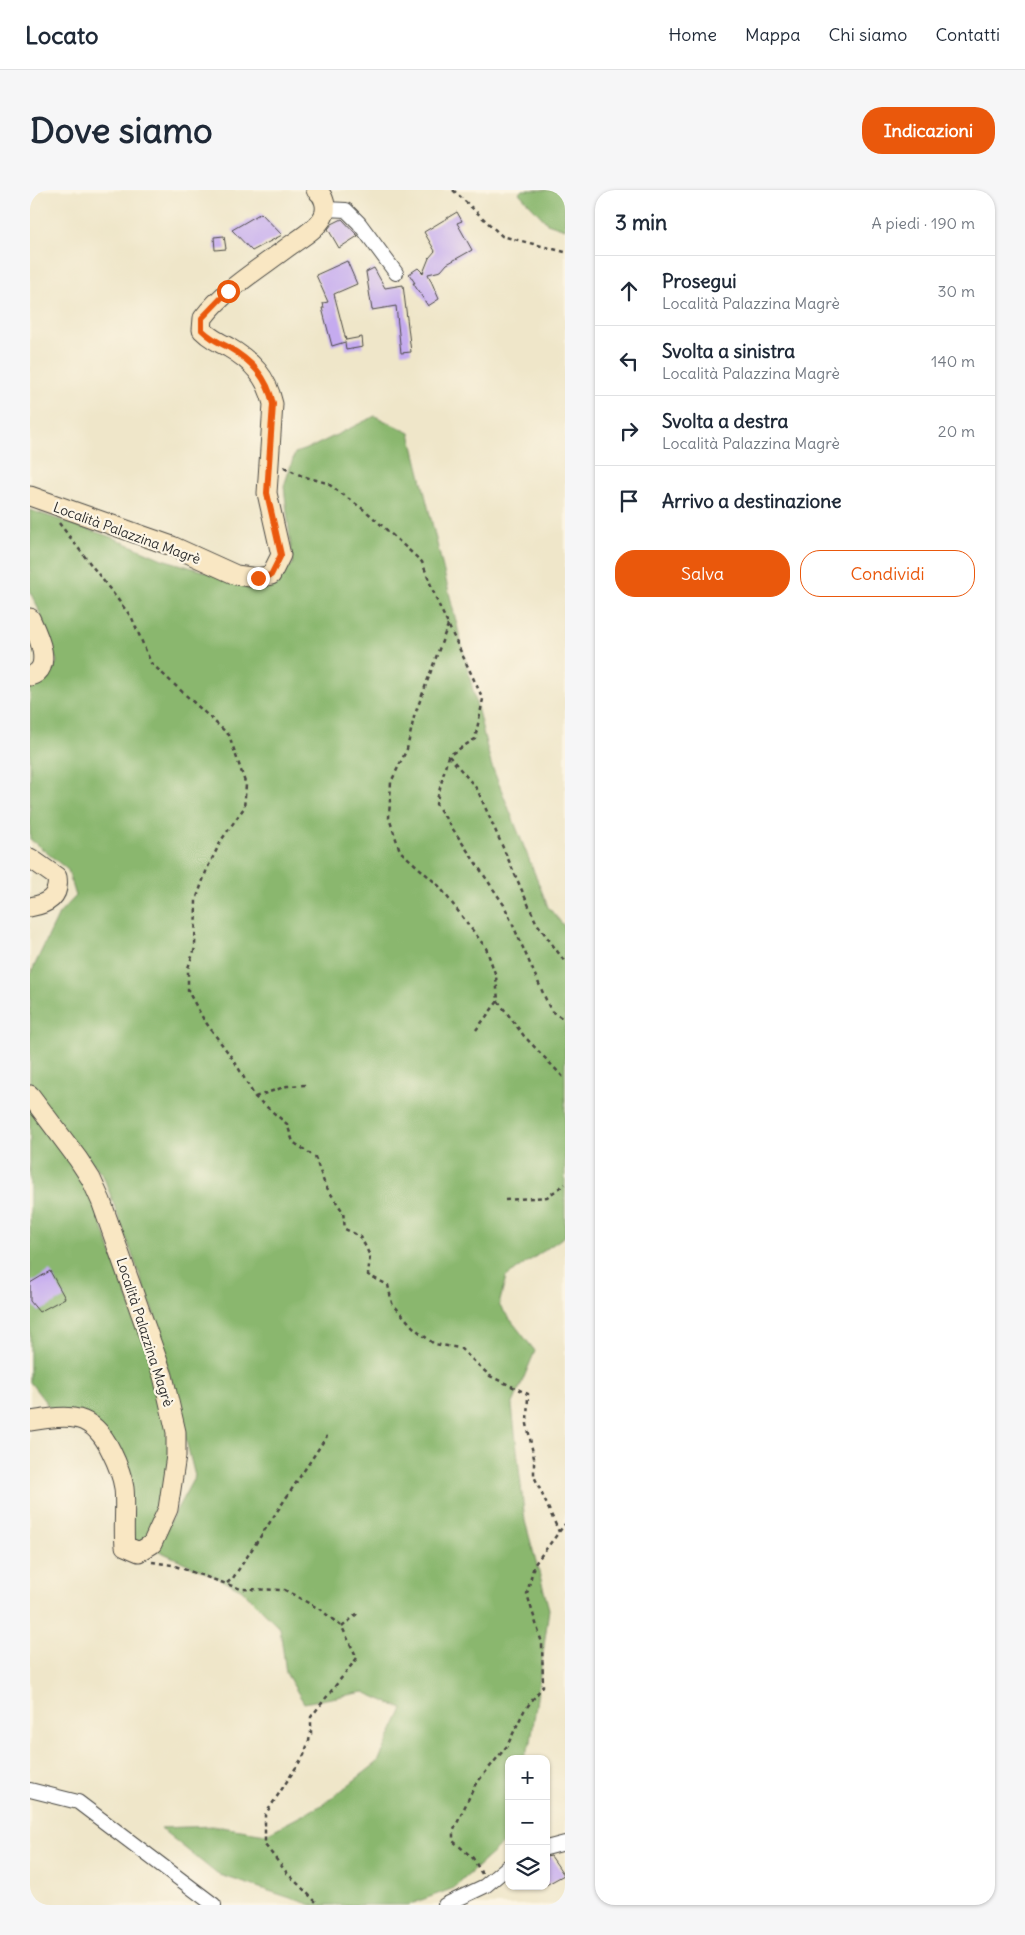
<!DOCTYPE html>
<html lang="it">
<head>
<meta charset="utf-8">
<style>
	:root { --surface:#fff; --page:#f6f6f7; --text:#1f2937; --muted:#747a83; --line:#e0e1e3; --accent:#ea580c }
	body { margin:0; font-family:Delius,sans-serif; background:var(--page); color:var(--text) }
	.controls { position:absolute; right:15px; bottom:15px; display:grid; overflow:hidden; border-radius:10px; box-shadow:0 1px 4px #0004 }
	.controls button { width:45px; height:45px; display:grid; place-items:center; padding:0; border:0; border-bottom:1px solid var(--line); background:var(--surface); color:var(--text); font:25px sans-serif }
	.stop { position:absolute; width:15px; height:15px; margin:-11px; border:4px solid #ea580c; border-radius:50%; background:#fff }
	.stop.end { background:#ea580c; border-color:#fff; box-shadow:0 1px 5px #0008 }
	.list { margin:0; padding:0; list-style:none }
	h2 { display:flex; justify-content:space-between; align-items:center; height:65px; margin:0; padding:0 20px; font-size:21px }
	h2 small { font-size:16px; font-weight:400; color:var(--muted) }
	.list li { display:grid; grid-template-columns:32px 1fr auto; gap:15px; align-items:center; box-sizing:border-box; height:70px; padding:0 20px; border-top:1px solid var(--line) }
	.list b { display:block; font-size:19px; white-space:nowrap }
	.list p { margin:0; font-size:16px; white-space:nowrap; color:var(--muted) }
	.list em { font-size:16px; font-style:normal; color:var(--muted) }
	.actions { display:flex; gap:10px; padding:15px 20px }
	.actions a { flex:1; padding:11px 0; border:1px solid var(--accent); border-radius:20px; text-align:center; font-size:18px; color:var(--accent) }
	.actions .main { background:var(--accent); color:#fff }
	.icon { flex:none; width:28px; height:28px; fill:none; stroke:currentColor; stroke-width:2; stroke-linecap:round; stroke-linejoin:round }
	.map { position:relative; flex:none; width:535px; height:1715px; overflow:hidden; border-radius:20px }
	header { display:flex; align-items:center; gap:30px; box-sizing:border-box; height:70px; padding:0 25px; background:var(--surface); border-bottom:1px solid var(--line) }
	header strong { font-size:24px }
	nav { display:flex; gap:28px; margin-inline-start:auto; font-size:18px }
	.intro { display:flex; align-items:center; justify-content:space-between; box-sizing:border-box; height:120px; padding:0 30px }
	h1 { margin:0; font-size:35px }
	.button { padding:12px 22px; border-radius:20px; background:var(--accent); color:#fff; font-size:18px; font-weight:700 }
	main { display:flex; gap:30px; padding:0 30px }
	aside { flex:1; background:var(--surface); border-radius:20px; box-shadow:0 1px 4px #0004 }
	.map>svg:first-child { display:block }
</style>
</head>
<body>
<header>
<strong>Locato</strong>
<nav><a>Home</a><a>Mappa</a><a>Chi siamo</a><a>Contatti</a></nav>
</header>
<div class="intro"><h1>Dove siamo</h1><a class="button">Indicazioni</a></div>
<main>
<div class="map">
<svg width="535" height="1715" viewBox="0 0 535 1715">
	<rect width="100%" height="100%" fill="#fcf5e5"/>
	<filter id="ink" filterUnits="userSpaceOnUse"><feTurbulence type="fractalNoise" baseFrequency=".02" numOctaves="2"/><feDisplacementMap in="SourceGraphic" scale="10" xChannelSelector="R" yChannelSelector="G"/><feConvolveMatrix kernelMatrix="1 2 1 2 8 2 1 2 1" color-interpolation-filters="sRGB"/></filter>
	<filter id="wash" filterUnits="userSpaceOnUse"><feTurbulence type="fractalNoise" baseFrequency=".0096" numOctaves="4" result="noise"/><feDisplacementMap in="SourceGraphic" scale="20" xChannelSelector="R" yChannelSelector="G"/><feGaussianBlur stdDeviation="1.12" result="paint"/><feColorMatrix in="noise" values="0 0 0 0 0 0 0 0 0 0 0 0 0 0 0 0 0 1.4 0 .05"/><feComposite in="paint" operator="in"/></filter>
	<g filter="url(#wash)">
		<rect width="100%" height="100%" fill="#efe6c9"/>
		<path fill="#8ab76e" stroke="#5a714c" d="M492 0H535V39L517 33 489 3Z
			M345 226 380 243 461 574 518 717 535 737V1046L476 1087 469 1115 505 1161 482 1216 495 1331 519 1419 501 1552 493 1569H479V1648L424 1698 378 1715H282L187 1684 130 1638 185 1636 236 1644 294 1614 348 1572 373 1519 334 1502 274 1513 256 1483 250 1438 211 1399 125 1359 165 1286 124 1124 73 985 0 903V785L29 724 46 706 38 680 0 649V492L15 490 27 472 8 418 0 402V320L81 347 132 369 200 389 235 394 263 374 254 296 265 263 282 257Z
			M0 905 48 969 146 1242 138 1319 119 1350 106 1353 94 1345 76 1250 27 1227 0 1192Z"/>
		<g id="blocks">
			<path fill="#c5abef" d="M427 22 432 31 427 33 442 60 417 74 411 81 398 84 409 109 398 116 383 93H385L379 84 388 78 393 83 399 68 405 61 394 42Z
				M231 23 252 45 222 61 202 40Z
				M312 29 328 46 309 58 298 39 302 34Z
				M194 46 196 59 185 60 184 47Z
				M317 71 327 94 304 104 316 150 332 147 333 157 316 160 315 152 302 156 292 118H294L293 113 298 112 286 85Z
				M344 78 355 98 373 95 381 162 371 163 366 116 342 120 336 82Z
				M20 1081 35 1108 9 1122 0 1111V1093Z
				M521 1666 534 1685 516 1695V1667Z"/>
		</g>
	</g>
	<g filter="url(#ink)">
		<use href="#blocks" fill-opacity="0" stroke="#484743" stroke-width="1"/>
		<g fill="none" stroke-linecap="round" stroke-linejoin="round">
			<g stroke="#484743" stroke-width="16">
				<path id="minor" d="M295 19 316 20 329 33 366 83
					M0 1600 48 1612 184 1715
					M516 1658 535 1653
					M415 1715 455 1696 479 1676"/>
			</g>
			<g stroke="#484743" stroke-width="21">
				<path id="secondary" d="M0 306 142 356 206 385 228 388 241 385 251 365 237 303 243 214C237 187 222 171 198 157 188 152 180 148 172 140L173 128C195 99 229 79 258 57 269 49 287 39 293 27 298 18 294 5 286 0
					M0 428C7 443 25 479 0 486
					M0 668 27 687C30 707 17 714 0 717
					M0 905 48 969 61 989 71 1011 133 1186 146 1242V1266L138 1319 122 1354 109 1362 95 1356C93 1337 96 1317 94 1298 92 1284 87 1273 81 1261 62 1221 39 1225 0 1231"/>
			</g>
			<path stroke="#484743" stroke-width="2.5" stroke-dasharray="4 4" stroke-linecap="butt" d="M423 0 472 46 535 62
				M254 277 272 286 297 293 337 322 392 372 407 411 453 509 445 549 418 566 406 614 474 715 521 821 535 830
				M29 333 102 428 121 473 199 545 216 595 214 618 192 649 177 679 166 710 165 758 158 778V801L174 830 205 872 225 907 257 934 263 952 285 967 295 995 313 1022 315 1039 331 1047 340 1066 338 1085 358 1095 362 1113 383 1137 404 1154 430 1158 460 1186 498 1204 497 1234 504 1268V1286L529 1342
				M418 435 384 527 377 559 361 592 359 628 370 661 409 696 456 758 466 786 468 811 446 840
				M419 566 447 599 506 732 535 772
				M468 811 494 846 535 889
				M225 907 257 896 277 895
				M475 1010 517 1007 535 994
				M122 1372 142 1375 211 1399 255 1400 291 1420 312 1437 327 1468 281 1527V1544L274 1565 235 1625V1655L257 1683 289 1715
				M197 1393 203 1388 297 1246
				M312 1437 329 1422
				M452 1684 443 1668 423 1651V1642L445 1595 477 1556 494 1521 513 1496 512 1453 497 1404 504 1375 535 1334"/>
			<use href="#minor" stroke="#fff" stroke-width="14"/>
			<use href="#secondary" stroke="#f9e7c3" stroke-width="19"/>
		</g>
	</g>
	<g fill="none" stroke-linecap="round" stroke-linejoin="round" filter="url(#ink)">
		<path stroke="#ea580c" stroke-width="6" d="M198 101 172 128V140C180 148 188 152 198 157 222 171 237 187 243 214L237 303 251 365 241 385 228 388"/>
	</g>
	<g text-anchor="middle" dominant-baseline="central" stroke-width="4.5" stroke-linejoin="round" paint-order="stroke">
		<g font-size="14" fill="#2b2b2b" stroke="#fcf5e5">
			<text transform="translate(97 343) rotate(20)">Località Palazzina Magrè</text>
			<text transform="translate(115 1142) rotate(72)">Località Palazzina Magrè</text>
		</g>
	</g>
</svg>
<div class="controls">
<button>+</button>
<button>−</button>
<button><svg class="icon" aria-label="layers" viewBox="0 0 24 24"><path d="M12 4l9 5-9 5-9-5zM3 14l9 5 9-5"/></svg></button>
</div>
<div class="stop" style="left:198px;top:101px"></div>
<div class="stop end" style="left:228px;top:388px"></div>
</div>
<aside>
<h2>3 min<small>A piedi · 190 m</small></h2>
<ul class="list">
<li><svg class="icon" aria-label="ahead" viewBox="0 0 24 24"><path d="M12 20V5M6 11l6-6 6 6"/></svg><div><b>Prosegui</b><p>Località Palazzina Magrè</p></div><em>30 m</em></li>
<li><svg class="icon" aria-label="left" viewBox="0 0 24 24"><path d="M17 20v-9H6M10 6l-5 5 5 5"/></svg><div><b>Svolta a sinistra</b><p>Località Palazzina Magrè</p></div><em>140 m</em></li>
<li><svg class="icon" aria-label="right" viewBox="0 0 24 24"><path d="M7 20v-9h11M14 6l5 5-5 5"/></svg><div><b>Svolta a destra</b><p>Località Palazzina Magrè</p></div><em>20 m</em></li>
<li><svg class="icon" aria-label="arrive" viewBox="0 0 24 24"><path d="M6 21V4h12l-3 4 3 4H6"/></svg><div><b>Arrivo a destinazione</b></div></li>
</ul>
<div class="actions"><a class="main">Salva</a><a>Condividi</a></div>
</aside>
</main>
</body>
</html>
